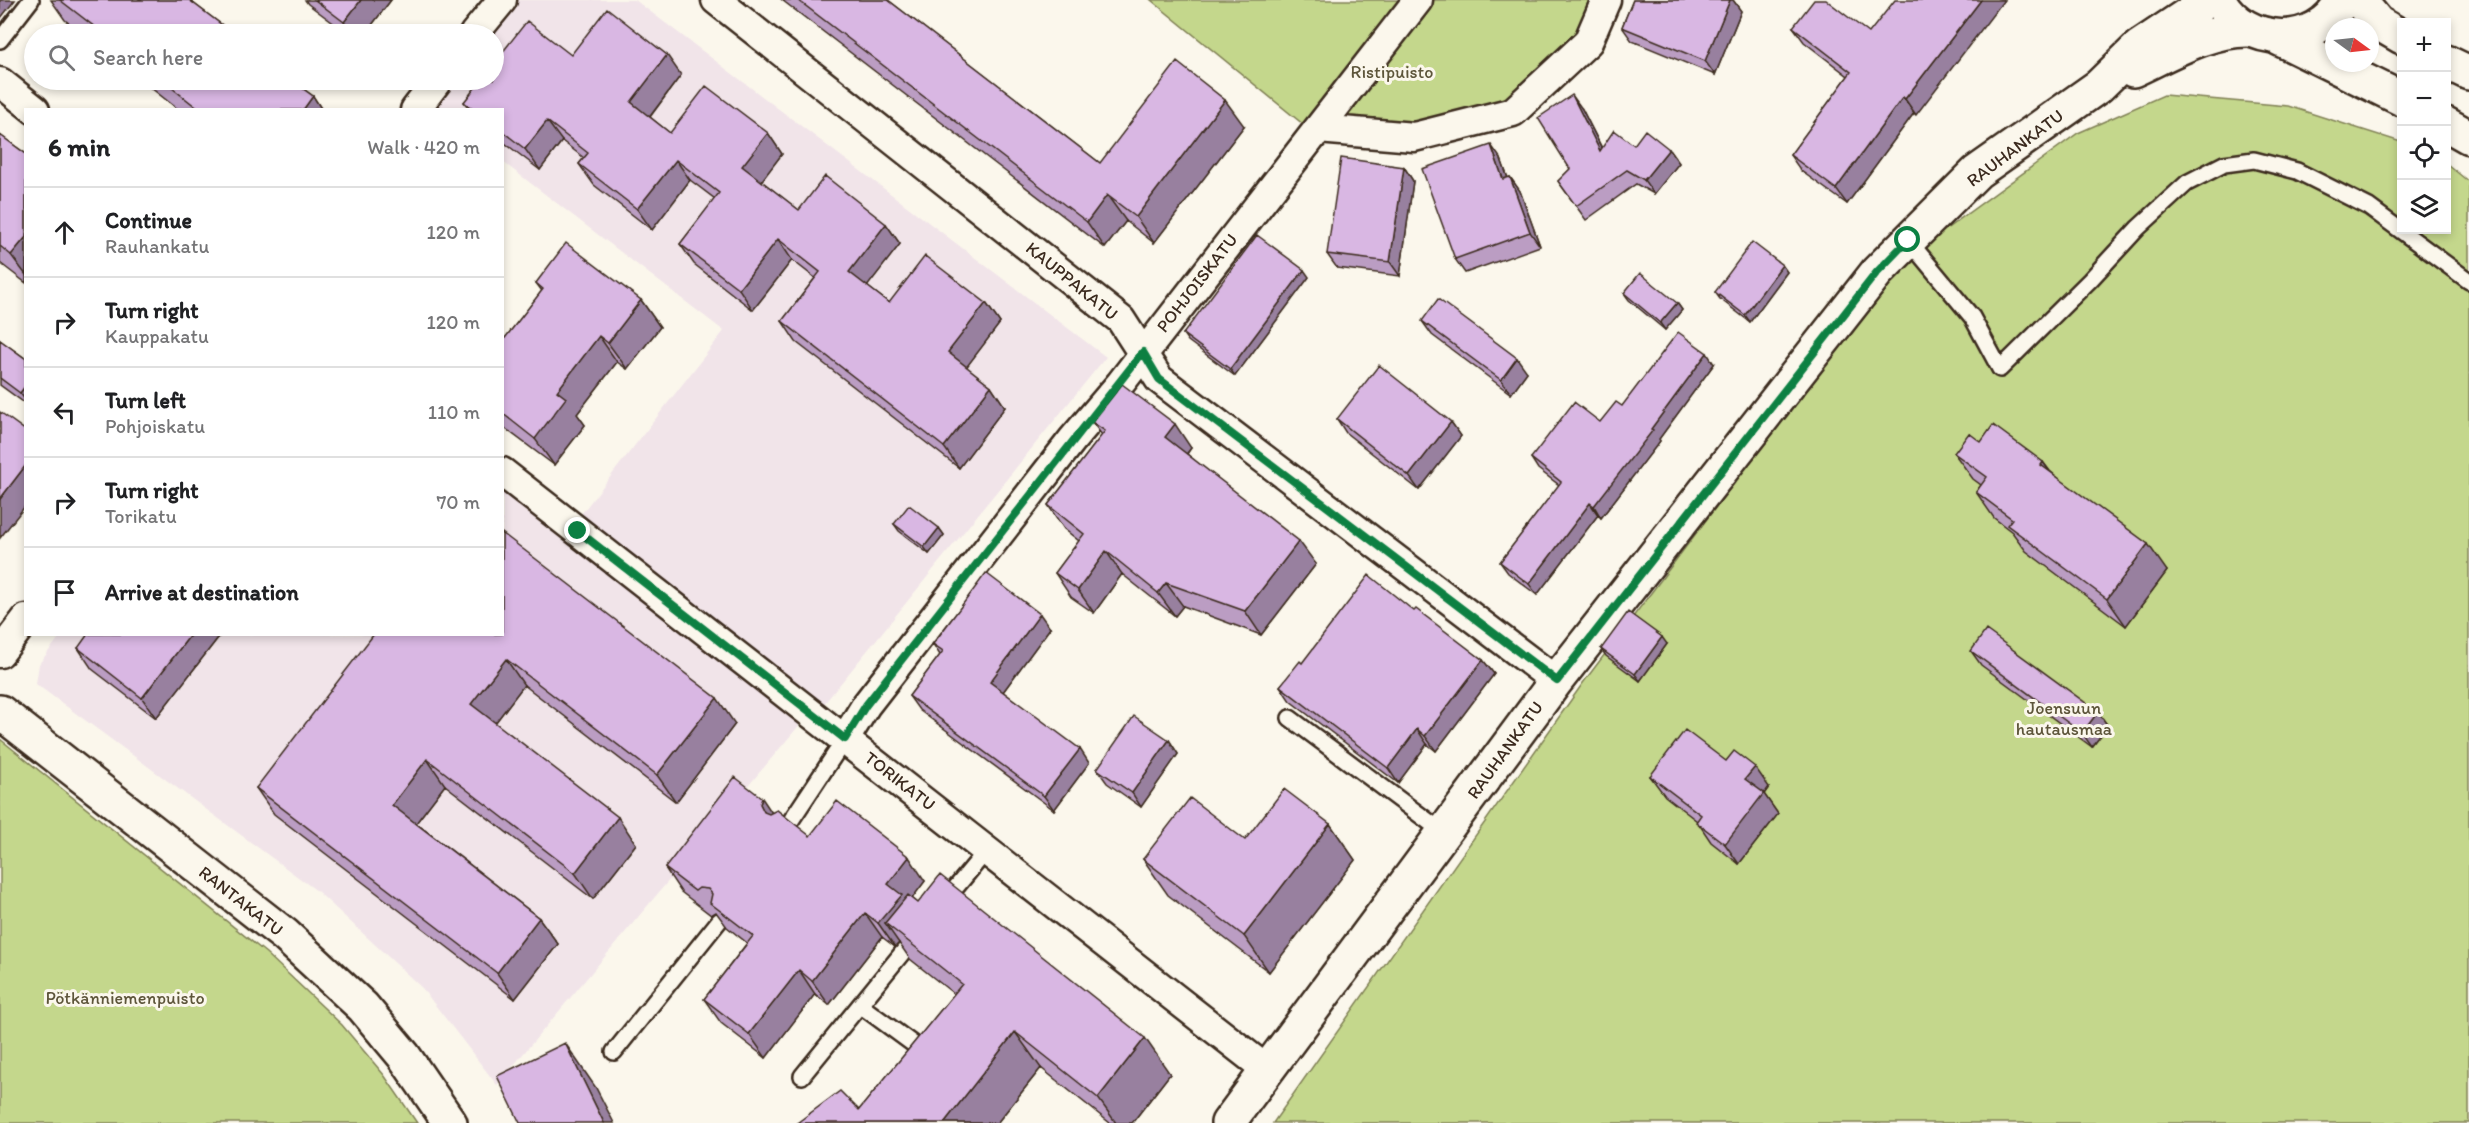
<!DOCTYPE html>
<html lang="en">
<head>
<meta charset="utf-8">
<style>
	:root { --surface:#fff; --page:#f2f2f2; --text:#202124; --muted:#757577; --line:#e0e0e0 }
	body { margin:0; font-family:Itim,sans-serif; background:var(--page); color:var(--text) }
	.controls { position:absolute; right:18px; top:18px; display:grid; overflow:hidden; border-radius:0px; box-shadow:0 3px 9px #0003 }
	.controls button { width:54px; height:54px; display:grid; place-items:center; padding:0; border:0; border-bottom:2px solid var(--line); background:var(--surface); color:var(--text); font:30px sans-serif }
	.compass { position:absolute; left:2325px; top:18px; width:54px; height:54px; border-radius:50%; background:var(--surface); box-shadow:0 3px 9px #0003; rotate:105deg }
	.stop { position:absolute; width:18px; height:18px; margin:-14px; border:4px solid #0b8043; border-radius:50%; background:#fff }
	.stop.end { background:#0b8043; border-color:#fff; box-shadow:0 2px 6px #0008 }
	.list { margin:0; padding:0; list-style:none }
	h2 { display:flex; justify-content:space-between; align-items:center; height:78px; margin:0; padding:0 24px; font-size:26px }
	h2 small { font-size:20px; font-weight:400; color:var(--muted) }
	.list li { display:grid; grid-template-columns:39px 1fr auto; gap:18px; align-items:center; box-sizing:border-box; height:90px; padding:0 24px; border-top:2px solid var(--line) }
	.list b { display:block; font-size:22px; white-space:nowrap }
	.list p { margin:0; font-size:20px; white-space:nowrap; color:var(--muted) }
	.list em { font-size:20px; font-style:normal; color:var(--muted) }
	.icon { flex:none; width:33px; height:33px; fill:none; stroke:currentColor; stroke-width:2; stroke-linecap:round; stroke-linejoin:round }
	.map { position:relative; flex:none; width:2469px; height:1123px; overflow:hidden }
	.search { position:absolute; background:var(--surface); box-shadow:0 3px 9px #0003; left:24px; top:24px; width:480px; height:66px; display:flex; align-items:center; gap:15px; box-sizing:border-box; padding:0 21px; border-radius:33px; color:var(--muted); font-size:22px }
	.panel { position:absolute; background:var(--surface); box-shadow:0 3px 9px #0003; left:24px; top:108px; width:480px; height:528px; border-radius:0px }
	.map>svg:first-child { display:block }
</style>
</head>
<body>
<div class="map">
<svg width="2469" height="1123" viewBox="0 0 2469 1123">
	<rect width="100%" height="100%" fill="#fbf7ec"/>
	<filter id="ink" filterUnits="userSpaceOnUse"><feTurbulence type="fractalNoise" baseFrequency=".0167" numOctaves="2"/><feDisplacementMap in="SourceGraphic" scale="12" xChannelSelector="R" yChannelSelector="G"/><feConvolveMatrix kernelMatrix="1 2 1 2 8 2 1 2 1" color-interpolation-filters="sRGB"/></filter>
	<g filter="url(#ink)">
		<path fill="#f1e4e9" d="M509 0H635L1106 357 819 710 807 716 497 1085 422 988 317 891 36 684 39 664 61 635 502 634 503 465 575 522 724 331 503 162 502 110 434 109 426 103 445 80H494V34H481Z"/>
		<path fill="#c4d78c" stroke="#808055" stroke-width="1.5" d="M1151 0H1621L1602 50 1521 117 1320 138Z
			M2164 95 2288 106 2401 142 2402 230H2446L2447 164 2469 182V1123H1273L1583 683 1901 262 2078 133Z
			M0 739 266 953 342 1025 384 1075 417 1123H0Z"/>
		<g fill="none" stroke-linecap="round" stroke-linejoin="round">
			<g stroke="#3b2a1e" stroke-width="20">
				<path id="service" d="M0 40 31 0
					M1908 240 1972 317 2000 369 2090 280 2138 228 2187 183 2224 164 2254 160 2297 171 2369 207 2469 281
					M1290 718 1444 833
					M786 828 845 739
					M943 903 987 850
					M860 1005 928 1055
					M614 1052 719 921
					M802 1076 916 936"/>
			</g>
			<g stroke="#3b2a1e" stroke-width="33">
				<path id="minor" d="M716 0 1121 320 1159 379 1556 681
					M474 34 502 0
					M0 82 35 110
					M415 110 438 80
					M1318 129 1414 137 1513 112 1588 42 1606 0
					M502 472 1267 1070
					M0 653 26 619
					M845 739 866 705 1073 439 1120 384 1418 0"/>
			</g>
			<g stroke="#3b2a1e" stroke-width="38">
				<path id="tertiary" d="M2133 70C2170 53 2207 30 2248 30
					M1228 1123 1556 681 1877 272 1977 172 2099 86 2139 47 2196 9 2204 0"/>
			</g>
			<g stroke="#3b2a1e" stroke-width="38">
				<path id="secondary" d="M0 712 285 935 363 1007 404 1056 450 1123"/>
			</g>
			<g stroke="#3b2a1e" stroke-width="38">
				<path id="primary" d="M2219 0C2245 47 2317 50 2342 0
					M2359 0 2378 23 2402 37
					M2276 37 2402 99
					M2446 62 2469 73
					M2446 124 2469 137"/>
			</g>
			<use href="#service" stroke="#fbf7ec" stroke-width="15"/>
			<use href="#minor" stroke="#fbf7ec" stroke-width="28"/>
			<use href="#tertiary" stroke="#fbf7ec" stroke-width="33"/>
			<use href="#secondary" stroke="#fbf7ec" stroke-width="33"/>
			<use href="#primary" stroke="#fbf7ec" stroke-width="33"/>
		</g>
		<path fill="#bb9dc3" stroke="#3b2a1e" stroke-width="1.5" d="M51 0H189L234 34H83L65 20Z
			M305 0H391L365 34H348L308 4Z
			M782 0H888L1100 163 1244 126 1154 243 1126 221 1105 248Z
			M1633 0H1733L1741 11 1715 75 1632 41 1622 27Z
			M1793 27 1869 33 1916 115 1914 113 1847 204 1801 171 1790 155 1848 76 1804 42Z
			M571 55 681 75 650 117 670 133H768L782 154 761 181 799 210 886 224 900 244 867 286 889 303H986L1000 323 966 367 991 386 1005 407 959 468 796 342 782 321 815 278 792 260 753 310 694 264 680 244 715 199 690 180 652 230 594 185 579 164 584 158 562 141 540 170 502 141V110H470L464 102Z
			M141 80H291L313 96 322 110H179Z
			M1582 109 1602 148 1634 145 1669 149 1679 163 1654 194 1636 184 1586 220 1558 181 1570 169Z
			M0 135 26 154V283L0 263Z
			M1501 159 1508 178 1510 177 1520 191 1540 246 1465 273 1455 259Z
			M1404 167 1413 181 1400 276 1337 268 1327 254Z
			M1782 265 1787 272 1750 322 1720 299 1715 292Z
			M1309 277 1235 376 1188 341 1183 334Z
			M536 283 641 300 660 327 627 369 617 362 577 414 585 425 554 465 502 426V342L542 291Z
			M1624 293 1677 303 1682 310 1665 330 1629 300Z
			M1422 321 1527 372 1511 394 1432 335Z
			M0 340 26 359V404L0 385Z
			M1714 364 1659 439 1660 441 1601 518 1598 515 1537 595 1508 573 1500 562 1559 485 1538 469 1531 458 1600 422 1622 406Z
			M1337 419 1451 422 1461 436 1419 490 1346 433Z
			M1092 422 1191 448 1187 454 1316 564 1261 635 1183 606 1175 616 1122 574 1094 613 1071 597 1055 573 1079 541 1064 529 1048 505 1102 435Z
			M1981 442 2043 462 2050 471 2167 571 2126 626 2026 551 2012 532 1994 518 1976 492 1981 485 1973 479 1954 453Z
			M894 524 939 528 944 535 929 554 899 531Z
			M1414 611 1483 660 1494 674 1436 751 1427 744 1398 783 1290 701 1280 686 1302 663Z
			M1050 628 1003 692 1089 763 1054 810 919 710 909 696 940 655 933 644Z
			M221 634 156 718 92 669 78 648Z
			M502 634 735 724 676 802 524 685 495 723 636 844 593 899 445 785 416 823 539 918 558 944 515 999 274 814 256 788Z
			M1667 644 1640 681 1606 656 1601 649Z
			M1971 651 2098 712 2108 726 2092 747 1981 665Z
			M1169 740 1178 754 1141 807 1107 783 1097 769Z
			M1726 761 1769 787 1764 794 1778 814 1739 864 1711 842 1697 821 1665 796 1650 776Z
			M772 813 810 836 925 881 912 898 918 903 1170 1074 1132 1123H1110L1041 1068 997 1123H797L859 1110 954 994 910 959 899 943 895 947 882 937 829 1005 815 994 766 1058 721 1023 704 999 747 943 727 927 716 912 711 915 681 892 665 868Z
			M1330 824 1355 860 1269 972 1168 895 1143 859Z"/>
		<path fill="#98809f" stroke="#3b2a1e" stroke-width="1.5" d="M0 0H15L0 19Z
			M361 0H391L365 34H353L344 22Z
			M1730 0H1733L1741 11 1715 75 1705 61Z
			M1981 0H2004L1916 115 1905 99Z
			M667 55 681 75 645 123 631 102Z
			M1572 95 1582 109 1610 165 1600 151Z
			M313 96 322 110H303Z
			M1903 97 1914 113 1847 204 1836 189Z
			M1225 100 1244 126 1154 243 1136 217Z
			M547 121 562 141 540 170 525 149Z
			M768 133 782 154 757 187 742 166Z
			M1491 145 1501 159 1513 193 1503 179Z
			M1669 149 1679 163 1654 194 1644 180Z
			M676 160 690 180 652 230 637 209Z
			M1404 167 1413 181 1400 276 1390 262Z
			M1510 177 1520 191 1540 246 1530 232Z
			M1107 195 1126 221 1105 248 1087 222Z
			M886 224 900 244 863 292 849 272Z
			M26 237V275L11 255Z
			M778 239 792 260 753 310 739 289Z
			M1782 265 1787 272 1750 322 1745 315Z
			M1304 270 1309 277 1235 376 1230 369Z
			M641 300 660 327 627 369 608 343Z
			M986 303 1000 323 962 373 948 352Z
			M1677 303 1682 310 1665 330 1660 323Z
			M599 336 617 362 577 414 585 425 554 465 535 439 557 391Z
			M1707 353 1714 364 1659 439 1660 441 1601 518 1594 506Z
			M1517 358 1527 372 1511 394 1501 380Z
			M26 385V401L20 393Z
			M991 386 1005 407 959 468 944 447Z
			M1451 422 1461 436 1419 490 1409 476Z
			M1175 424 1191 448 1181 461 1165 437Z
			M2043 462 2061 488 2041 465Z
			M26 465V505L0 538V499Z
			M1590 503 1598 515 1537 595 1529 584Z
			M939 528 944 535 929 554 924 547Z
			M1299 541 1316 564 1261 635 1245 611Z
			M2148 544 2167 571 2126 626 2107 599Z
			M1106 551 1122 574 1094 613 1078 590Z
			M1166 583 1183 606 1175 616 1158 593Z
			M1040 614 1050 628 1000 696 990 682Z
			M191 634H221L156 718 142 698Z
			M1662 637 1667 644 1640 681 1635 674Z
			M506 659 524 685 489 731 471 704Z
			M1483 660 1494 674 1436 751 1425 736Z
			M717 698 735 724 676 802 657 775Z
			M2098 712 2108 726 2092 747 2082 733Z
			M1417 729 1427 744 1398 783 1388 768Z
			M1169 740 1178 754 1141 807 1132 793Z
			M1080 749 1089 763 1054 810 1044 796Z
			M427 759 445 785 410 831 392 805Z
			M1755 767 1769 787 1764 794 1778 814 1739 864 1725 844 1745 779Z
			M762 798 778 822 764 812 760 804Z
			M618 817 636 844 593 899 575 873Z
			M1330 824 1355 860 1269 972 1244 936Z
			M909 857 925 881 908 904 885 923 899 943 895 947 878 923 888 884Z
			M865 913 882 937 829 1005 812 981Z
			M539 918 558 944 515 999 497 973Z
			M799 970 815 994 766 1058 749 1034Z
			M1015 1032 1041 1068 997 1123H944Z
			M1145 1038 1170 1074 1132 1123H1116L1098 1098Z
			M565 1043 596 1088 614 1123H604Z"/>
		<path fill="#d9b7e3" stroke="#3b2a1e" stroke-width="1.5" d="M60 0H189L234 34H104Z
			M315 0H361L344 22Z
			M798 0H888L1100 163 1177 62 1225 100 1136 217 1107 195 1087 222Z
			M1633 0H1730L1705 61 1622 27Z
			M1814 0H1826L1869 33 1895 0H1981L1905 99 1903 97 1836 189 1790 155 1851 72 1793 27Z
			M607 8 667 55 631 102 670 133 706 86 768 133 742 166 799 210 825 176 886 224 849 272 889 303 925 256 986 303 948 352 991 386 944 447 782 321 820 272 778 239 739 289 680 244 719 193 676 160 637 209 579 164 588 153 547 121 525 149 502 131V110H474L464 102 481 80H494V63L527 21 571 55Z
			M162 80H291L313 96 303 110H200Z
			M1572 95 1600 151 1614 130 1634 145 1645 130 1669 149 1644 180 1627 170 1576 206 1558 181 1570 169 1538 118Z
			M0 135 26 154V237L11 255 0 246Z
			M1491 145 1503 179 1510 177 1530 232 1455 259 1422 169Z
			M1341 158 1404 167 1390 262 1327 254Z
			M1257 235 1304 270 1230 369 1183 334Z
			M1752 242 1782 265 1745 315 1715 292Z
			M566 243 641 300 608 343 599 336 557 391 566 398 535 439 502 413V342L543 289 536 283Z
			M1640 273 1677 303 1660 323 1624 293Z
			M1438 299 1517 358 1501 380 1422 321Z
			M1678 332 1707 353 1651 429 1653 430 1594 506 1590 503 1529 584 1500 562 1561 482 1531 458 1574 402 1600 422 1616 402 1622 406Z
			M0 340 26 359V385L20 393 0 378Z
			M1379 365 1451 422 1409 476 1337 419Z
			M1122 384 1175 424 1165 437 1299 541 1245 611 1166 583 1158 593 1106 551 1078 590 1055 573 1084 534 1048 505 1105 431 1092 422Z
			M0 412 26 431V465L0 499Z
			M1993 425 2043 462 2041 465 2148 544 2107 599 2007 525 2012 519 1976 492 1987 477 1954 453 1969 433 1981 442Z
			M909 505 939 528 924 547 894 524Z
			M502 533 717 698 657 775 506 659 471 704 618 817 575 873 427 759 392 805 539 918 497 973 256 788 374 634H502Z
			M986 573 1040 614 990 682 1080 749 1044 796 909 696 943 651 933 644Z
			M1369 575 1414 611 1416 609 1483 660 1425 736 1417 729 1388 768 1280 686 1300 661 1302 663Z
			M1628 612 1662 637 1635 674 1601 649Z
			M1986 630 2098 712 2082 733 1971 651Z
			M88 634H191L142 698 78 648Z
			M1134 716 1169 740 1132 793 1097 769Z
			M1685 730 1726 761 1734 751 1755 767 1745 779 1764 793 1725 844 1696 822 1701 815 1650 776Z
			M735 777 762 798 760 804 764 812 769 814 777 810 810 836 837 801 909 857 888 884 902 895 878 923 865 913 812 981 799 970 749 1034 704 999 753 936 710 903 712 894 708 889 699 888 695 891 665 868Z
			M1284 789 1330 824 1244 936 1143 859 1190 798 1245 840Z
			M940 875 1145 1038 1098 1098 1015 1032 944 1123H797L840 1091 859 1110 962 984 885 923 908 895 918 903Z
			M565 1043 604 1123H520L497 1076Z"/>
	</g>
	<g fill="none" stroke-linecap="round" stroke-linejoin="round" filter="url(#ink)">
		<path stroke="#0b8043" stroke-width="8" d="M578 531 845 739 866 705 1143 352 1159 379 1557 681 1877 272 1908 240"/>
	</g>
	<g text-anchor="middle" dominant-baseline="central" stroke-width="6" stroke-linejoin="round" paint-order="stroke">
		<g font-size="18" fill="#5d553a" stroke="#fbf7ec">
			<text x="1392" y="72">Ristipuisto</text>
			<text x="2064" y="708">Joensuun<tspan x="2064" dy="21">hautausmaa</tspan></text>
			<text x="125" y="998">Pötkänniemenpuisto</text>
		</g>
		<g font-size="18" fill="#3b2a1e" stroke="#fbf7ec">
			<text transform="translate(2015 148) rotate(-37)">RAUHANKATU</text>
			<text transform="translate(1072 281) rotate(39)">KAUPPAKATU</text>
			<text transform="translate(1197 283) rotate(-52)">POHJOISKATU</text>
			<text transform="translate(1505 750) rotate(-54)">RAUHANKATU</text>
			<text transform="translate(900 781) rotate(38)">TORIKATU</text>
			<text transform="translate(241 901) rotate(38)">RANTAKATU</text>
		</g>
	</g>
</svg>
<div class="controls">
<button>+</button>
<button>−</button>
<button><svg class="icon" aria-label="locate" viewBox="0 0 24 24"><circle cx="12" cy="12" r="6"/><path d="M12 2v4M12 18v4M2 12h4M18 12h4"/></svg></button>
<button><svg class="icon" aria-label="layers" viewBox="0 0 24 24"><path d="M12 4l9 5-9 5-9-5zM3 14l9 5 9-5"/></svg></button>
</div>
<svg class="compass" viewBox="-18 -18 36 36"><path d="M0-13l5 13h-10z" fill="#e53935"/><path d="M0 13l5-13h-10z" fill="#757577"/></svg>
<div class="stop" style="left:1908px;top:240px"></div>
<div class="stop end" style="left:578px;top:531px"></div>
<div class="search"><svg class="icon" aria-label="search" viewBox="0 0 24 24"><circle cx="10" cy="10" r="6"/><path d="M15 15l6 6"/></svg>Search here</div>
<section class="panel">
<h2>6 min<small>Walk · 420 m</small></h2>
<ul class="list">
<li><svg class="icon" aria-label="ahead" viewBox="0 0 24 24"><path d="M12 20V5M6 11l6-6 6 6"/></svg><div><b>Continue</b><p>Rauhankatu</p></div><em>120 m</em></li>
<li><svg class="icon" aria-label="right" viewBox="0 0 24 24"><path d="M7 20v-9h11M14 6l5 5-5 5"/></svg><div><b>Turn right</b><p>Kauppakatu</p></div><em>120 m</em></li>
<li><svg class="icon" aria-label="left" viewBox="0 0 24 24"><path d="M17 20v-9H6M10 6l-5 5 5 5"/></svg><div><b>Turn left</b><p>Pohjoiskatu</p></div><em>110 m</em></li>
<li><svg class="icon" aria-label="right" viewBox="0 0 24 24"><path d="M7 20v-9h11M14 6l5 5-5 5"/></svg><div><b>Turn right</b><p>Torikatu</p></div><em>70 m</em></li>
<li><svg class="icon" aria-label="arrive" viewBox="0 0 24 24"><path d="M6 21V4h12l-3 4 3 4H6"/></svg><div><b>Arrive at destination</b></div></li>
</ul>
</section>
</div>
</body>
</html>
